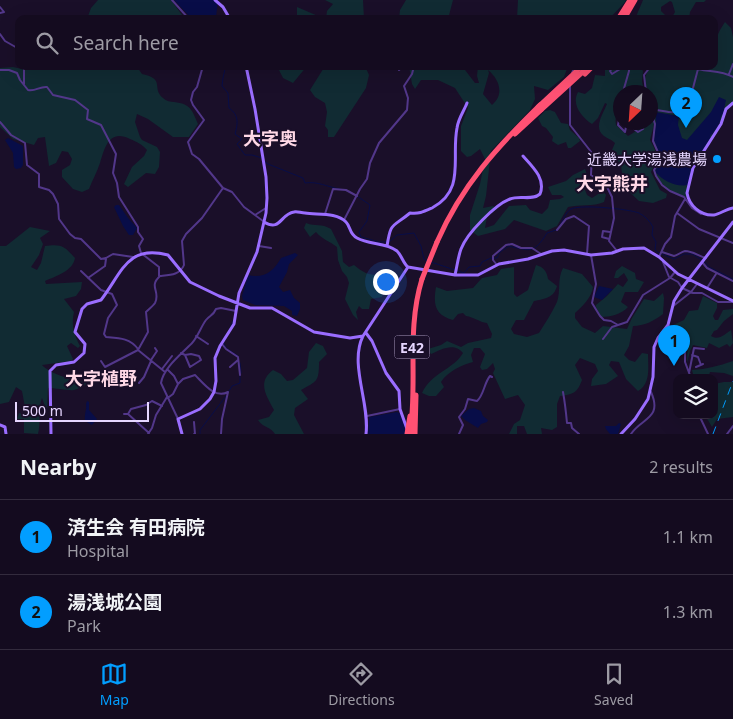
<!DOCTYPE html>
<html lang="en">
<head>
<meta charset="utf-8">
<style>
	:root { --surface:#140b1f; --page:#1d1428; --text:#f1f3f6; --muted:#9d9ba4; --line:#332b3d; --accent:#029eff }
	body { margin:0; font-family:"Noto Sans","Noto Sans JP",sans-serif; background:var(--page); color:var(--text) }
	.controls { position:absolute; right:15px; bottom:15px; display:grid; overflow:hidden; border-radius:10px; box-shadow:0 5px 20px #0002 }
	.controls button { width:45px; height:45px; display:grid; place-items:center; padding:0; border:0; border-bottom:1px solid var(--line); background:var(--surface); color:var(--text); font:25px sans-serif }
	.compass { position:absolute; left:613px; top:85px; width:45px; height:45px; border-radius:50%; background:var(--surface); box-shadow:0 5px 20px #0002; rotate:205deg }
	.scale { position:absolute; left:15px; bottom:12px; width:134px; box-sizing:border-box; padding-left:5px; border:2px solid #e6d6ff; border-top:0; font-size:14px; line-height:18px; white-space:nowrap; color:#e6d6ff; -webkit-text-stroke:4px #1a0f29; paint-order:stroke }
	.you { position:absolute; left:385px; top:281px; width:18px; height:18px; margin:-12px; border:4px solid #fff; border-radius:50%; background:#1a73e8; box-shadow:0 0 0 8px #1a73e833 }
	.badge { display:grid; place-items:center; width:32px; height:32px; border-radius:50%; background:var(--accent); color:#111; font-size:16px; font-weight:700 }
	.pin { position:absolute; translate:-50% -41px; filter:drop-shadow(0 1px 2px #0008) }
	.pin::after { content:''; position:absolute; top:26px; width:18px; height:15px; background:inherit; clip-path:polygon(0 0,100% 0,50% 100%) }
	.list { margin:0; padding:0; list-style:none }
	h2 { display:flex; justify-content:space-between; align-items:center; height:65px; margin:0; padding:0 20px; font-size:21px }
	h2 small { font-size:16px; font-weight:400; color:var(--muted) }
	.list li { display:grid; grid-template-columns:32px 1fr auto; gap:15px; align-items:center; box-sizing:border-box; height:75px; padding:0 20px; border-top:1px solid var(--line) }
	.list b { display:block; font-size:19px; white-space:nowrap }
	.list p { margin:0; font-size:16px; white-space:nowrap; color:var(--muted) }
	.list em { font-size:16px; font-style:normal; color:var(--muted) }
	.icon { flex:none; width:28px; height:28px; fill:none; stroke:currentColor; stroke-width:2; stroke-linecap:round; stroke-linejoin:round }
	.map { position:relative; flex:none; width:733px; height:434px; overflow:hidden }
	.search { position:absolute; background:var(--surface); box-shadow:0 5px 20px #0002; left:15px; right:15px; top:15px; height:55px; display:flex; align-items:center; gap:12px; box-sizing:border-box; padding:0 18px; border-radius:10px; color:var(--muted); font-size:19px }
	.sheet { height:215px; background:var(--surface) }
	nav { display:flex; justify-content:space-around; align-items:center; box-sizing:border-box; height:70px; border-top:1px solid var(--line); background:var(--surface); font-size:14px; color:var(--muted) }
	nav a { display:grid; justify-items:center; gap:2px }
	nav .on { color:var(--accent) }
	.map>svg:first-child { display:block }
</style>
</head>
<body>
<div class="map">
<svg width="733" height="434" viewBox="0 0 733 434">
	<rect width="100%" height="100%" fill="#1a0f29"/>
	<path fill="#112b33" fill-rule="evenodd" d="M98 0H171L185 19H87L91 8Z
		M325 0H363L364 19H326L327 11 333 4Z
		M406 0H453L448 19H399L400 10Z
		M518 0H625L626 1 609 19H517Z
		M643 0H706L704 2H696L690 12 689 19H671L675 12 672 2 670 1 661 7V11L665 15H668L667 19H635Z
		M297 7 325 19H297Z
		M725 22 731 28 733 37V103L728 106 723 117 693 168 688 198C671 191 663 188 654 172L660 159 653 139 654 124 650 140C658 155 659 157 651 172L660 190 667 194 666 198 653 203 639 201 624 187 621 166 612 150 615 143C611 139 608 139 604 136 593 128 603 114 607 104L605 103 598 118 592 124C582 117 571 105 578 92L585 94 592 88 595 75 605 76V69L608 66H639L643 71 642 81 644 92 628 91 620 92C620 104 614 114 616 125L628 136C634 133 639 129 641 123L650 122V92H646C644 81 644 76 651 66H714C714 47 714 38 725 22Z
		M23 66H169L170 68 162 70 137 67 142 74C166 79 151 88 163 98 166 101 171 102 174 102 191 104 192 110 198 124L189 137H173L148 119 137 114 135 122 140 137 142 140 157 147 160 152 159 167 155 174 146 173 128 187 124 184 132 167 144 156 147 150C142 144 137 142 130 139 109 129 105 147 100 163 97 172 92 181 89 189L82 192 73 189 62 177V170L70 165 72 159 68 152 62 151 56 163 49 166 45 137 38 138 34 145 13 139 0 127V68L13 67 22 69Z
		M279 66H307L293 83 283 78 278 68Z
		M325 66H365L369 75 366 88 334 137H328V130L325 126 327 112 325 103 315 97 310 90Z
		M409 66H462L475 83H479L477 76 478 66H568L564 77 548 90 534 86 535 99 530 110 491 151 486 196 483 208 493 206 497 209 487 217 485 228 494 225 509 206 526 205 530 210 542 214 548 208 550 200 560 199 564 197 561 195H552L548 187 566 181 573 175 585 169 589 180 585 179 583 185 587 195 592 198 603 191 606 195 604 202C593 207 580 204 568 207L557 226 546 231 514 220 505 229 478 236 470 230V215L480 184 485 159 480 149 471 156 467 157 461 151V126L468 108 455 88 438 80H421L415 89 412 84ZM488 70C499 79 505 94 492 105L483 94 489 73Z
		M550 110 555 112 561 123 568 124 570 130 579 138 580 141 571 148H568L566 142 558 145 552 141 553 137 546 128 542 126 538 118 545 111Z
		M306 223C316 227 321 223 331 229L342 251 343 262 349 267 354 265C366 275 371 276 387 274L382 297 371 299 369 309H362L359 306 356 312 358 320 353 315 345 299 349 283 347 277 342 271 338 260 337 247C329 241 322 239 316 232L310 237 304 228Z
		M30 227 50 231 40 238 43 244 39 255 31 267 37 270 41 263 45 246C62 244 64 246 75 258 73 271 56 276 45 281L46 284 82 282 81 289 76 296 64 299 74 312C71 326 74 334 80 346L78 348 71 343 67 346 73 359 71 361 42 365C50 374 74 381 86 382V385C81 386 79 389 74 390 70 391 55 388 48 388L47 412 42 398C38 407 41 423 38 434L24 433V419H17L19 413 24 414 26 413 22 391 16 387 9 402 0 404V246H6Z
		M536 265C544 267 547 272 548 279L557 286C554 298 544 299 534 301L524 320H516L511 329 514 334 527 337 539 333C545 323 552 313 557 302 561 291 557 279 563 268L582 274 593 287C592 297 582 307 575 313V318L582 327 595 333 603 326 627 329 632 318 644 299 654 301 663 293 664 298 663 314C654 321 644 326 633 326L629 346 624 355 629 360 635 362 642 353 648 354C648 367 651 384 638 391L626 379 619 362 611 361 609 365 618 376 606 384 591 386 592 379 598 371 595 364 580 358 575 365 582 380C577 393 574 394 560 396L557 404V427L552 430 541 428 542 434H527L524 426H517V434H509L514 424 520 420 525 405 518 395 505 399 493 373 495 369 493 363 487 369 482 370 480 367 485 354 480 348H474L471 355 473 362C462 365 448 371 441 382L444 387 436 396H429L422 393C431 373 454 369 463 353 454 342 442 349 431 354L428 349 441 345 447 341 461 347 468 343 491 338 492 334 487 323C479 322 474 317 466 316L463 313 458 314 453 320C435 315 433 305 436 287L447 291 473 288 482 278 497 275 501 269 514 267V294L517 297 528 290Z
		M622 266 635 273 636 279 644 282 638 292H625L621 302 628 307C622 314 610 317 601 317L596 307V305L607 296 618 284 623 287 628 280 624 273 618 278H614L616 271Z
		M703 296 717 303V308L713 316 715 320H718L723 310 733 309V314L724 321 717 330 714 331 711 336C719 341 725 334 731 330L733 343 730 347 727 344 719 348 709 343 707 348 693 345 690 351 687 363 688 341 686 336 679 333 673 325 684 320 689 311 698 310Z
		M316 343 323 346 327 354 319 362C319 382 317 381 301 390L308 399 295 408 294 415 304 434H275C271 427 262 427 258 420L269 417 274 410C266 395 257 382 273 370L281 374 287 381 293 380 307 368 309 352Z
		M733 361V376L724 373 710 372 708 378H694L692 370C707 369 718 366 733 361Z
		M724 382H733V417L717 419 712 427 705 415H714V384Z"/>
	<path fill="#080d48" d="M174 0H218L216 17 215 19H192Z
		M719 97 726 100 723 114 721 116 720 122 712 135 711 134 710 137H711L692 167 688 185C675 187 664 181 655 172L661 158 654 140 656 121 655 112 679 116 678 125 682 138 687 140 711 112Z
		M8 138 23 146V165L21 168 16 169 14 167 13 153 5 140Z
		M116 205H119L128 218 137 228 133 235H129L123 226 114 207Z
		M295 253 298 255 289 264 287 272 279 287 283 292 290 290 294 298 300 303V309L297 316 292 315V311L284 306 255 305 243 300 242 296 248 275C264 279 274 271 281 258Z
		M599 286 613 289 602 300 594 297Z
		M87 401 89 402V410L97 419 92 425 85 421C84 414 87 410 86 404Z
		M474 408 481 411 483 416 488 420 487 422 481 424 478 428 465 420 461 416 469 409Z
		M397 412 401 414 407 434H368L369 417Z
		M619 423 621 424 618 434H610L606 429 605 426H616Z"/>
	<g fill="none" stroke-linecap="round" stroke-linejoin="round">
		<path stroke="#080d48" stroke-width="1" d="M224 66 225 69 223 78 222 86 228 93 229 108C239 115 238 123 235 134L242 139 237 144 245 155H252L262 158
			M264 161 268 164 303 178 305 183C318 181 327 187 340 189
			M357 196 370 205 367 221 359 232 361 237 379 242H389L397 235 414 233 421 246 424 259 427 261
			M560 225C563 220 566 212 571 209 582 204 628 209 639 213 645 216 650 221 653 227L652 235 656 242 655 249 657 252 674 259 684 254H692L704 261 709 267 733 279
			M431 262 464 273 469 267 480 266 482 262 491 258H497L500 252 509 246C530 251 534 254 547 233L556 230
			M230 328 233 321
			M224 343 226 348 238 356
			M240 363 241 373
			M229 391 232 386 240 383V376
			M200 434V430L226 396"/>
		<path stroke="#52378a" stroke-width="2" d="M172 0 189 19
			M0 7 4 12 0 13
			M614 19 615 16
			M0 34 5 41 19 49
			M203 66 197 87 193 92 191 100 193 105 204 120 188 142 192 154 199 159 223 188 232 192 244 207 263 221
			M397 66 399 70 403 66
			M614 66 610 71 612 74 625 66
			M690 66C703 73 719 69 733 77
			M0 70H9L17 73 20 80 28 90C35 92 40 86 47 87L53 95 75 100 88 110 87 119 101 125 116 154 113 173 117 183 119 197 138 227V232L143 239 139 246 141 253 159 267V276
			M572 73 575 66
			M729 74 733 64
			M24 84V66
			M570 85V125L592 153 591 175 606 185 612 197 614 218 609 241 617 251
			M623 92 629 71V68L626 66
			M646 92 644 75 651 66
			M650 109 655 124 653 141 660 157 659 162 654 170 656 176 662 185 670 191 684 197 692 208 701 214
			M650 109C662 110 681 117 688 107L698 69
			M620 115 618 125 625 132 627 122
			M0 122 11 135 25 143 27 165 39 174V187L49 190 53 194 58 204 59 219 70 234 75 238 81 239 101 259 106 258 113 254 133 257
			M636 122 634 129 638 132 643 129 645 122
			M677 213 699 229 733 243
			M325 214 333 189 346 190 357 196
			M255 215 266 208
			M344 220 360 189 367 179 370 163 379 143 407 110 408 98 404 86 412 74 414 66
			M557 230 566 219 574 216 589 226 587 254
			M609 239 602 237 603 231 610 232
			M259 246 271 248
			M662 252 674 256C678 255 681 252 685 251 693 251 698 256 706 258
			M591 255 596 284 592 303 600 316 604 320 611 321 618 325
			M659 257 665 244 671 237 675 216 685 199
			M663 262 669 277 678 282 682 288 693 293H702L718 302H733
			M702 262 707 268 733 281
			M497 265 493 260V256L506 245 512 244 521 248H532L541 254
			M81 271 101 290 112 294 117 305 108 318 104 334 106 337C119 338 130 338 138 349
			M88 278 105 266 106 259
			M707 288 716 274
			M672 307 691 292 697 284
			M668 325 685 339V362L691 378
			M196 336 208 344
			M603 339 612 327 627 322 643 295 670 278 675 272
			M222 344 226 349 238 357 240 375
			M138 350 165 372
			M181 353 185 355 190 367 201 360 199 356 191 354 185 355
			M692 355 698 357 701 365
			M151 360 157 351 155 348
			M101 361 105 367 138 350 148 332 146 312C149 309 153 306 155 303 161 291 148 287 160 276 170 275 180 275 184 265L182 241 186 234 202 218 223 188
			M230 367 238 360
			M696 367 703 364
			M162 369 172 356
			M168 370 174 376 178 384 173 394 169 397
			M689 373 694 348 704 349
			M139 383 144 377 151 361
			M178 384 183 379 195 375C204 384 215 399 228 392
			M563 392C565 403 566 412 567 423H571L572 428 579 434
			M124 414H128L149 433
			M128 414 131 409 146 405 152 401 162 406
			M699 415 708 434
			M367 416 400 409
			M178 419 161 383C163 369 179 356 189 346 197 340 200 328 206 320 210 315 213 316 216 309L221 308 236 311
			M148 434 152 428 156 415 167 397
			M194 434H195L194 422
			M221 434 222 419 228 392
			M459 434 463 425 459 417 465 409 468 399 477 401C484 395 484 383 490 376L492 377
			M631 434C641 418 663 419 651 392
			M727 434 733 426"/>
		<path stroke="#9a6dff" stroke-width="3" d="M215 0 223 7 230 19
			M733 103 726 109 721 124 693 168 687 193C689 205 700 216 714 215 720 214 726 209 733 208
			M264 222C281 232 280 214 294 212 297 211 301 213 305 213 317 215 337 212 346 222 351 227 349 234 357 238 369 245 386 242 397 251 402 256 403 263 408 267L455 275H478L499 264 528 259 552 251 564 250 591 255 612 253 623 249 644 248 659 257 678 274 733 301
			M387 246C391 221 392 228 410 213 419 214 423 212 432 208 466 190 451 158 457 128 458 119 464 111 467 103
			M455 275C457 267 458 257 461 249 467 233 495 205 510 199 520 195 532 201 540 194 546 179 533 167 523 156
			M366 333 372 341 386 373 399 391 400 409 407 429
			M0 425 5 427 6 434
			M51 434 50 371 56 365 74 362 84 353 85 344 75 332 82 309 87 304 101 300C122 273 127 244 168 255L190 282 219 296 250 308H272L314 332 350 338 363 336
			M182 434 178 419 200 409 210 399 214 392 216 381 215 358 220 346 234 324 239 293 257 252 266 213 267 198 266 177 255 109 246 66
			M366 434C370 403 349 364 363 336L408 267
			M621 434 635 419 648 399 653 377 654 347 658 338 668 325 674 301 682 288 733 222"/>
		<path stroke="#ff5173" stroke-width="5" d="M618 19 630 0
			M624 19 635 0
			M585 74 591 68
			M515 134 541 110
			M437 242C462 185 497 147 540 105
			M410 434C418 382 406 331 422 279
			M415 434 416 395"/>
		<path stroke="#029eff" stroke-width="1" stroke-dasharray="8 6" stroke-linecap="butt" d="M713 434 733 381"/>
		<path stroke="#ff5173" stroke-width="5" d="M538 107 582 66
			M541 110 585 70
			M422 279 437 242
			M407 434 410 416"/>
	</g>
	<circle fill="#029eff" stroke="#1a0f29" stroke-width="2" cx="717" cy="159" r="5"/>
	<g text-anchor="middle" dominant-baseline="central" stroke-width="4" stroke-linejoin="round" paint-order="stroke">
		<rect fill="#1a0f29" stroke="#a99abf" stroke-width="1" x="394.5" y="335.5" width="35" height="23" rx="4"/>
		<g font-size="14" font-weight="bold" fill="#e6d6ff">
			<text x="412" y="347">E42</text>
		</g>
		<g font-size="15" fill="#e6d6ff" stroke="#1a0f29" text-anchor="end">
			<text x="707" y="159">近畿大学湯浅農場</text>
		</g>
		<g font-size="18" font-weight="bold" fill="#ffd8e6" stroke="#1a0f29">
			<text x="270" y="138">大字奥</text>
			<text x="612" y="183">大字熊井</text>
			<text x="101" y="378">大字植野</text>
		</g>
	</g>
</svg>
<div class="controls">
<button><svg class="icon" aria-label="layers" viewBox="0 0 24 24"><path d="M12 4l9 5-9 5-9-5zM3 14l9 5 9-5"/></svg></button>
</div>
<svg class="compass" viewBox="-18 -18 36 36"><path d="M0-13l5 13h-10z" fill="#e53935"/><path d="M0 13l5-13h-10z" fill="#9d9ba4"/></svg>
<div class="scale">500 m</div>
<div class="you"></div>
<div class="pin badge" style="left:674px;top:366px">1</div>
<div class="pin badge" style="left:686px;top:128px">2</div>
<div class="search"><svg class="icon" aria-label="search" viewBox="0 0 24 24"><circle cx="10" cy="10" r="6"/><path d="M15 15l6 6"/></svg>Search here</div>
</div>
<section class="sheet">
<h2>Nearby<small>2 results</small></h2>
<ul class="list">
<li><span class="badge">1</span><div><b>済生会 有田病院</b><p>Hospital</p></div><em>1.1 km</em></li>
<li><span class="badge">2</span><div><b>湯浅城公園</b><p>Park</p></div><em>1.3 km</em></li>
</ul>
</section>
<nav>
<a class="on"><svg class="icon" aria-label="map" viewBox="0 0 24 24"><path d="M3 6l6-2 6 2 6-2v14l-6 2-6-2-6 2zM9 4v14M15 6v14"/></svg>Map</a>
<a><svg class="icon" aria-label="directions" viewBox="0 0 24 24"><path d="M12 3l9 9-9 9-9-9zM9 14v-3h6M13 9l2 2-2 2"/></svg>Directions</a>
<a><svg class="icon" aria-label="saved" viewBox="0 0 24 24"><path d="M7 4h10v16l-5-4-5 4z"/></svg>Saved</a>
</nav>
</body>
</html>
